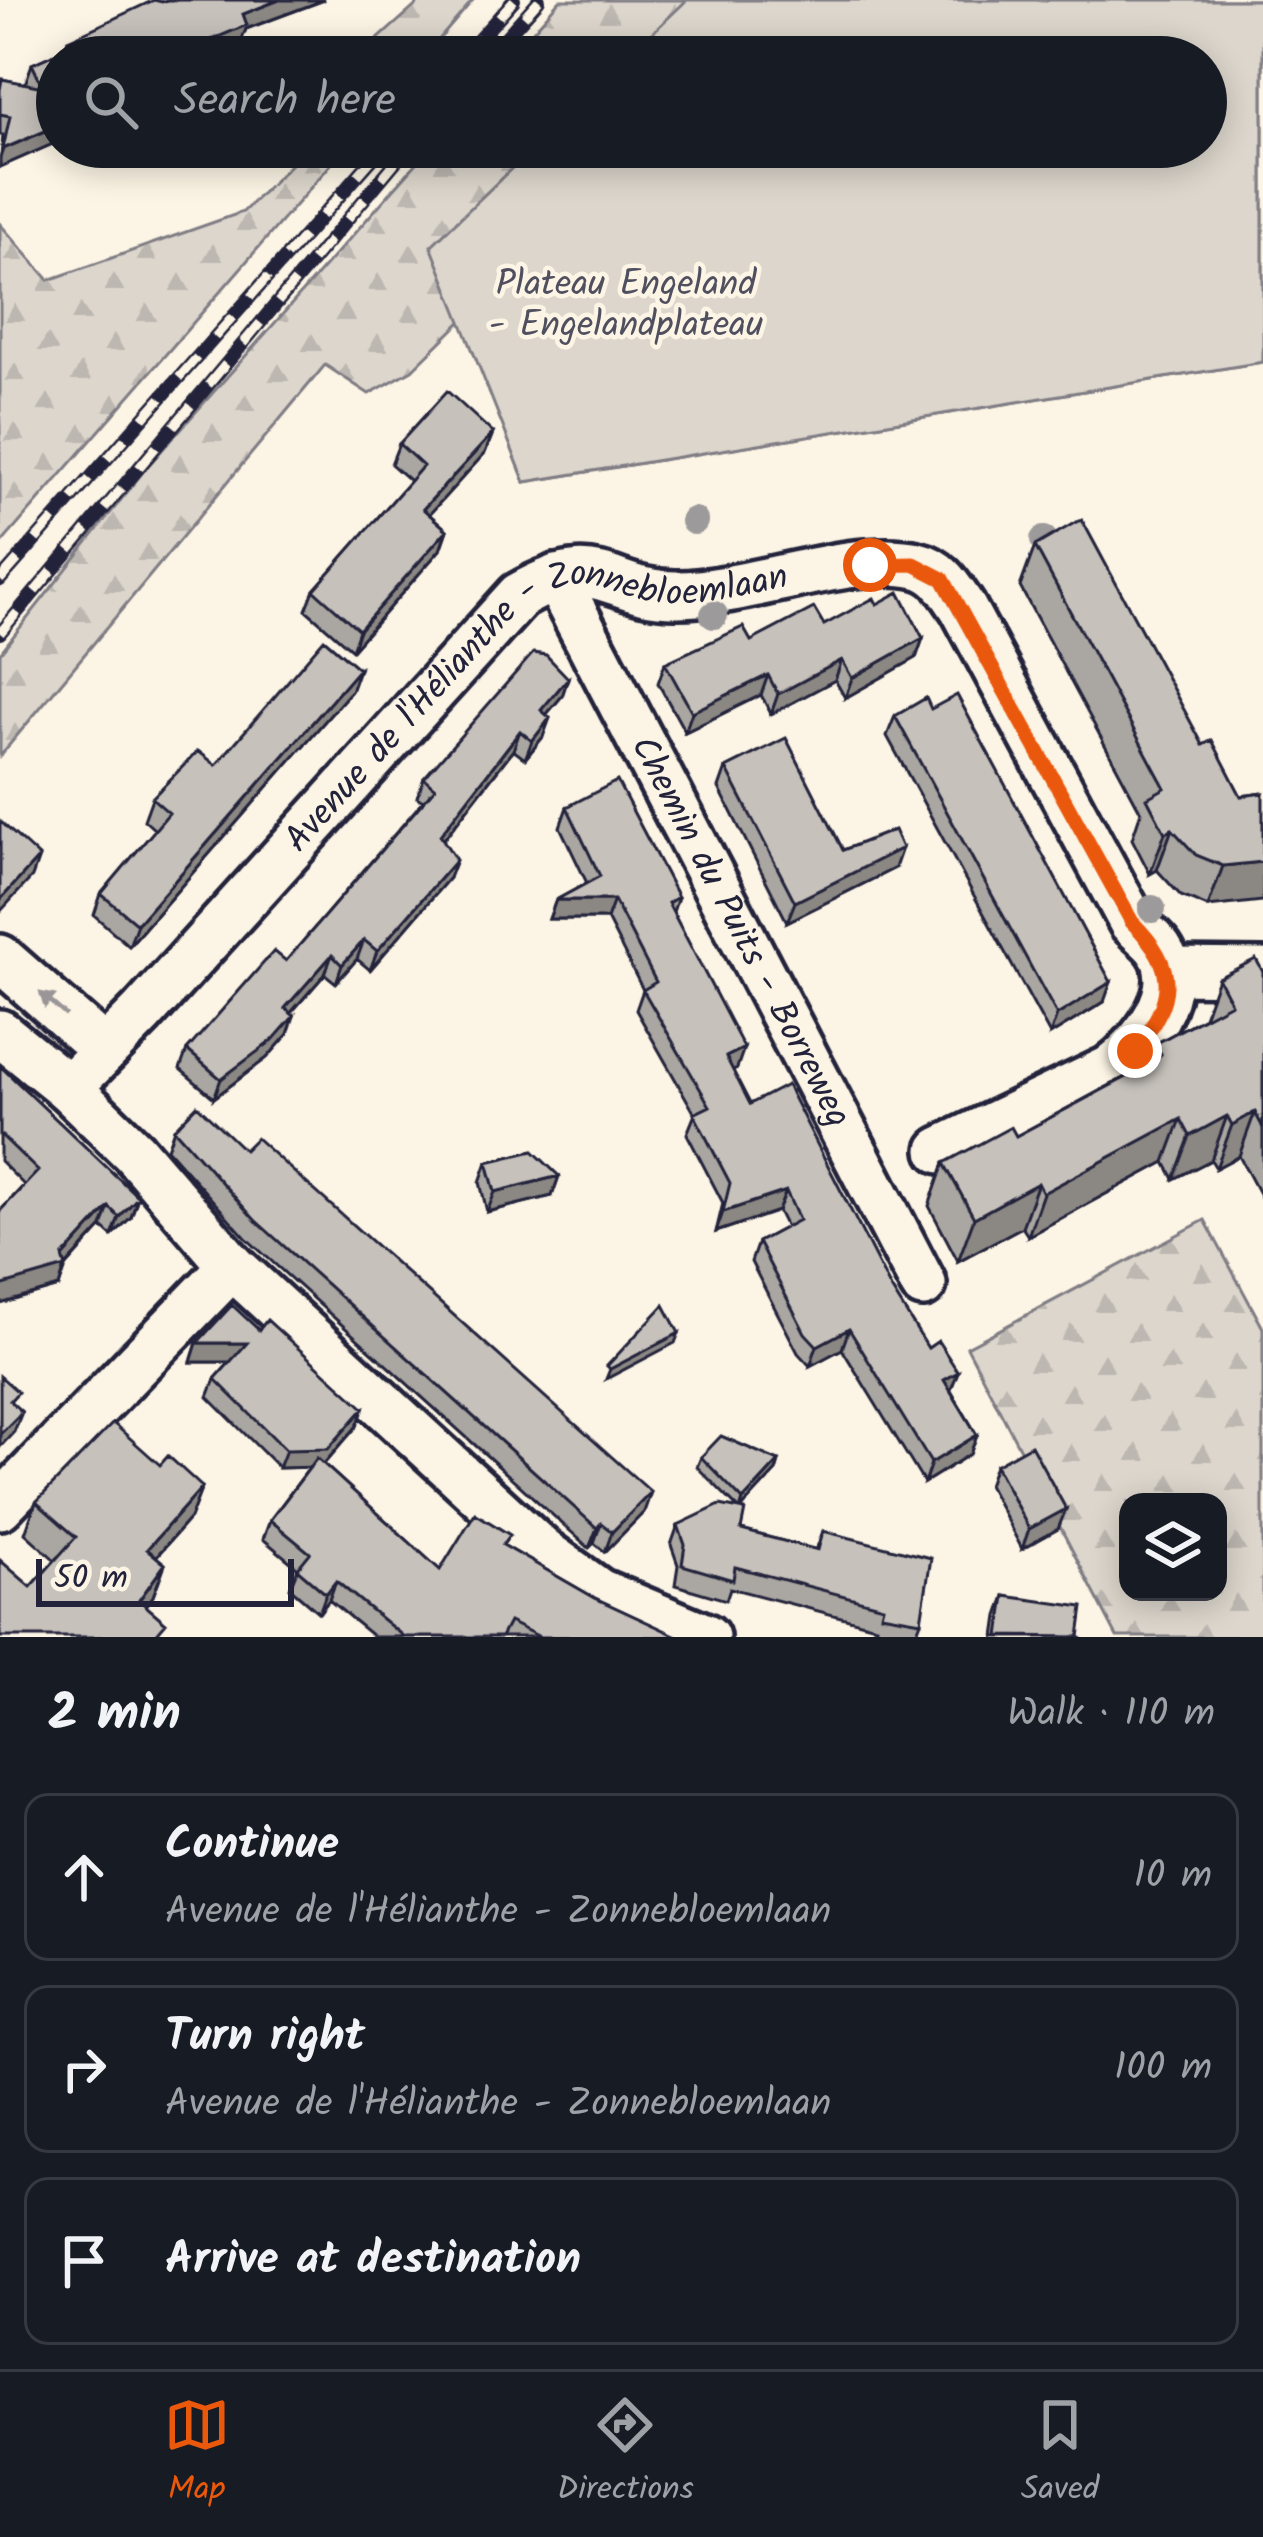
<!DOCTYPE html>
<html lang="en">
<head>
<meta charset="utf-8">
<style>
	:root { --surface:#171b24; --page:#20242c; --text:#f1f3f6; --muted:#9ea1a6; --line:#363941; --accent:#ea580c }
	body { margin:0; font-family:Kalam,sans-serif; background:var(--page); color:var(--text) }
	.controls { position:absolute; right:36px; bottom:36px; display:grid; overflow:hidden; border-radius:24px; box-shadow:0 6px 30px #0003 }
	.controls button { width:108px; height:108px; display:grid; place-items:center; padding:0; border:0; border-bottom:3px solid var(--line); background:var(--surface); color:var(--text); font:60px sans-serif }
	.scale { position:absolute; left:36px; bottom:30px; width:258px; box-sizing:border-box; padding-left:12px; border:6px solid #22223b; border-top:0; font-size:33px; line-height:42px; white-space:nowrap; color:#22223b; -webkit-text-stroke:9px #fcf5e5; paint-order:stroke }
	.stop { position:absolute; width:36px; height:36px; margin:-27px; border:9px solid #ea580c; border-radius:50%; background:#fff }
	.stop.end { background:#ea580c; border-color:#fff; box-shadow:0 3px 12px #0008 }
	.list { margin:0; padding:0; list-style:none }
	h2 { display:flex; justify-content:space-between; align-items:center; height:156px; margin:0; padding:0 48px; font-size:51px }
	h2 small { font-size:39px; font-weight:400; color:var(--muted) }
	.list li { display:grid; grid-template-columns:78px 1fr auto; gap:36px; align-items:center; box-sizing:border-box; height:168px; margin:0 24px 24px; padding:0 24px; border:3px solid var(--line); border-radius:24px }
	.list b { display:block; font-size:45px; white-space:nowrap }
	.list p { margin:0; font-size:39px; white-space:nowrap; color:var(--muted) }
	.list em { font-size:39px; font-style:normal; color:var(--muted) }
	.icon { flex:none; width:66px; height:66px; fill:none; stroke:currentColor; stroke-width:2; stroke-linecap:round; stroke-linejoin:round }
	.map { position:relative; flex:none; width:1263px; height:1637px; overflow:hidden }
	.search { position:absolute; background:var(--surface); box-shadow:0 6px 30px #0003; left:36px; right:36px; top:36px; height:132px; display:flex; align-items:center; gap:30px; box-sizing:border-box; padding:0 42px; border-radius:66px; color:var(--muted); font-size:45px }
	.sheet { height:732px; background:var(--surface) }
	nav { display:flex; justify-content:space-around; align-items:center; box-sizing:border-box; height:168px; border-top:3px solid var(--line); background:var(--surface); font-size:33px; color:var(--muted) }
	nav a { display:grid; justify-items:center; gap:6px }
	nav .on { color:var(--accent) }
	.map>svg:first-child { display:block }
</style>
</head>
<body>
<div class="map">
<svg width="1263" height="1637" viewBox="0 0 1263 1637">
	<defs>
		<pattern id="forest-firs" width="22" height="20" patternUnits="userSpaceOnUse" patternTransform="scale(3)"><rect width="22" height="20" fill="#dcd6cc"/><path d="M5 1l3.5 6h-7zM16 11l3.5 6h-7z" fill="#bcb7b0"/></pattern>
	</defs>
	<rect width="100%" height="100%" fill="#fcf5e5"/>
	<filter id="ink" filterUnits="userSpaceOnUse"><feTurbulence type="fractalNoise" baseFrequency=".00833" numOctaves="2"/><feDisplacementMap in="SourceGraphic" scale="24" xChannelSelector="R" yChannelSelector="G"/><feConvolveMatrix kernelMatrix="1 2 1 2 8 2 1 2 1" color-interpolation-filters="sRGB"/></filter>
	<g filter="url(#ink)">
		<path fill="url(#forest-firs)" stroke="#7f7c84" stroke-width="3" fill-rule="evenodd" d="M422 0H473L424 57H358Z
			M560 0H1263V362L525 482 462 321 412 370 369 394 325 365 0 756V653L146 468 431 147H1206V57H510Z
			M287 147H346L0 545V224L49 280 243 212 294 161Z
			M1205 1220 1263 1328V1637H1117L967 1347ZM1128 1502H1218V1592H1128Z"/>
		<path fill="#dcd6cc" stroke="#7f7c84" stroke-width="3" d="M687 0H1263V362L525 482 431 246 534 147H1206V57H627Z"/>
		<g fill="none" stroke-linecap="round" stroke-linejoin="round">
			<g stroke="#22223b" stroke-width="54">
				<g id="minor">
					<path id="s1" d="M556 578 923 1284"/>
					<path d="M0 958 105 1050"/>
					<path d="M1167 971 1263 972"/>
					<path d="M0 1033 68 1088"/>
					<path id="s2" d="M232 1266 134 1152 68 1088 142 1013 519 596C601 548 606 595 678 594 748 594 852 550 917 565 940 570 950 589 963 608L1132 922C1140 931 1152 939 1159 949 1188 991 1141 1046 1110 1069L941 1150"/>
					<path d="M0 1506 232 1266 542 1551 599 1592 706 1637"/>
				</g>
			</g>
			<use href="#minor" stroke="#fcf5e5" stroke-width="45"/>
			<g stroke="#22223b" stroke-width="14">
				<path id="rail" d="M463 57 514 0
					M488 57 539 0
					M0 580 383 147
					M0 633 408 147"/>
			</g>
			<use href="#rail" stroke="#fcf5e5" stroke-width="9" stroke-dasharray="27" stroke-linecap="butt"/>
		</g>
		<g fill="#9d9a9b">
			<circle cx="694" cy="521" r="14"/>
			<circle cx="1044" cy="540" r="14"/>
			<circle cx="714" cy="615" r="14"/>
			<circle cx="1152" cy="909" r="14"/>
		</g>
		<path fill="#aaa6a1" stroke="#22223b" stroke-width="3" d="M167 0H324L246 29 240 44 208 57H57V142L0 167 3 135H0V85L2 79 25 84 32 64 64 50 68 40Z
			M493 433 485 453 429 514 447 530 440 550 352 650 306 610 314 590 410 481 391 464 399 444Z
			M1035 546 1203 745 1241 796 1263 793 1208 907 1181 896 1157 870 1150 874 1132 839 1141 812 1020 587Z
			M877 604 923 638 916 658 845 698 835 680 771 714 761 695 685 732 658 683 665 663 824 625Z
			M359 669 351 691 129 946 94 915 101 894 155 830 144 820 152 798 216 765Z
			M568 678 562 696 546 715 543 737 525 759 513 750 443 840 449 878 370 970 357 959 336 983 325 974 291 1013 288 1034 267 1058 214 1098 180 1069 187 1050 286 961 423 801 417 797 424 778Z
			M895 716 1104 1002 1050 1035 887 736Z
			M726 768 843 850 895 868 787 922 719 788Z
			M567 807 678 897 673 912 737 1068 732 1070 750 1104 890 1287 977 1435 970 1454 924 1483 842 1349 810 1366 798 1353 751 1262 758 1242 786 1227 778 1211 716 1232 723 1203 687 1134 695 1114 636 1010 643 990 607 919H549L556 900 587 883 560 827Z
			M1263 972V1201L1239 1156 1216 1168 1211 1160 1174 1179 1165 1162 1028 1236 1022 1227 958 1261 929 1206 944 1163 1016 1136 1147 1065 1155 1044 1204 1017 1218 978Z
			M0 1066 138 1197 131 1217 112 1236 102 1227 66 1267 59 1287 0 1304V1211L24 1185 0 1161Z
			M174 1129 644 1512 605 1552 594 1543 589 1548 247 1239 167 1149Z
			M487 1162 559 1176 552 1196 487 1212 480 1182Z
			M197 1343 357 1426 324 1464 440 1570 506 1547 595 1598 679 1637H374L329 1600 319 1613 290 1588 298 1568 263 1539 270 1520 310 1467 279 1468 208 1397 215 1379 230 1362H191Z
			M701 1457 779 1461 776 1471 741 1509V1530L816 1550 823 1531 921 1621 915 1637H891L874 1634 876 1626 730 1588 726 1600 675 1585 678 1565 671 1545 678 1525 739 1509 697 1467Z
			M160 1465 202 1487 190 1518 156 1557 165 1564 153 1596 146 1606 31 1587 55 1560 25 1533 36 1502Z
			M995 1465 1058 1529 1022 1549 988 1485Z
			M1005 1596 1079 1637H995L998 1616Z"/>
		<path fill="#8b8783" stroke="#22223b" stroke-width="3" d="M279 0H324L246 29 240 44 208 57H180L182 52 243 14Z
			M57 126V142L0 167V158L3 149Z
			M493 433 485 453 416 529 423 509Z
			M447 530 440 550 352 650 359 630Z
			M923 638 916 658 845 698 852 678Z
			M842 660 835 680 771 714 778 694Z
			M359 669 351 691 129 946 137 924Z
			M768 675 761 695 685 732 692 712Z
			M568 678 562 696 534 729 541 710Z
			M550 718 543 737 525 759 532 741Z
			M520 731 513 750 433 853 440 835Z
			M1172 829 1157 870 1150 874 1165 833Z
			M902 848 895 868 787 922 795 902Z
			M39 857 32 877 0 912V900Z
			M456 860 449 878 370 970 377 951Z
			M1263 862V901L1208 907 1223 866Z
			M556 900H614L607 919H549Z
			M364 940 357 959 336 983 342 965Z
			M332 955 325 974 279 1026 285 1008Z
			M1111 982 1104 1002 1050 1035 1057 1015Z
			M294 1016 288 1034 267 1058 214 1098 221 1079Z
			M744 1048 737 1068 719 1077 726 1057Z
			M1255 1112 1239 1156 1216 1168 1232 1125Z
			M1227 1116 1211 1160 1174 1179 1190 1136Z
			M1181 1119 1165 1162 1028 1236 1043 1193Z
			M559 1176 552 1196 487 1212 495 1192Z
			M1038 1183 1022 1227 958 1261 974 1218Z
			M786 1191 778 1211 716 1232 723 1212Z
			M138 1197 131 1217 112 1236 119 1217Z
			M109 1207 102 1227 65 1267 59 1287 0 1304V1286L63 1257Z
			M849 1329 842 1349 810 1366 817 1346Z
			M679 1333 675 1343 606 1379 610 1369Z
			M197 1343H247L240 1362H191Z
			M958 1372 950 1392 944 1380Z
			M364 1408 357 1426 321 1467 279 1468 286 1450Z
			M22 1412 14 1432 0 1447V1434Z
			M977 1435 970 1454 924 1483 931 1463Z
			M779 1461 776 1471 740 1510 743 1500Z
			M202 1487 190 1518 135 1580 147 1549Z
			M651 1492 644 1512 605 1552 612 1532Z
			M1066 1509 1058 1529 1022 1549 1029 1529Z
			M601 1523 594 1543 589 1548 597 1528Z
			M165 1564 153 1596 128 1631 139 1600Z
			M336 1581 329 1600 319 1613 326 1594Z"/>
		<path fill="#c6c1bb" stroke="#22223b" stroke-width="3" d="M154 0 162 2 167 0H279L243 14 247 25 182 52 184 57H57V126L3 149 10 116 0 114V90L2 79 43 87 32 64 72 46 68 40Z
			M447 391 493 433 423 509 447 530 359 630 314 590 423 466 399 444Z
			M1082 520 1203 745 1212 740 1241 796 1263 793V862L1223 866 1196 855 1172 829 1165 833 1147 798 1165 788 1035 546 1076 522Z
			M899 592 923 638 852 678 842 660 778 694 768 675 692 712 665 663 743 627 751 641 814 608 824 625 874 598 877 604Z
			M324 639 359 669 137 924 101 894 169 813 152 798 198 751 216 765Z
			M533 653 546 655 568 678 541 710 550 718 532 741 520 731 440 835 456 860 377 951 364 940 342 965 332 955 285 1008 294 1016 273 1040 221 1079 187 1050 274 951 286 961 435 788 424 778Z
			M957 695 1111 982 1057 1015 895 716 926 698 931 709Z
			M786 738 843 850 894 830 902 848 795 902 726 768Z
			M617 781 678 897 668 903 744 1048 726 1057 750 1104 787 1085 890 1287 928 1348 938 1341 958 1372 944 1380 977 1435 931 1463 849 1329 817 1346 805 1333 758 1242 799 1220 786 1191 723 1212 730 1183 694 1114 710 1106 643 990 656 982 614 900H556L600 876 567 807Z
			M0 821 39 857 0 900Z
			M1256 959 1263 972V1128L1255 1112 1232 1125 1227 1116 1190 1136 1181 1119 1043 1193 1038 1183 974 1218 944 1163 1011 1127 1016 1136 1151 1064 1161 1054 1155 1044 1231 1003 1218 978Z
			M0 1066 138 1197 119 1217 109 1207 63 1257 66 1267 0 1286V1211L38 1171 0 1134Z
			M197 1105 244 1150 256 1138 651 1492 612 1532 601 1523 597 1528 255 1220 174 1129Z
			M533 1151 559 1176 495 1192 487 1162Z
			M232 1305 259 1330 267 1320 364 1408 328 1449 286 1450 215 1379 247 1343H197Z
			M664 1305 679 1333 610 1369 607 1366Z
			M0 1376 18 1392 10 1401 22 1412 0 1434Z
			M113 1423 160 1465 168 1456 202 1487 147 1549 165 1564 139 1600 166 1623 154 1637H0V1560L31 1587 76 1537 36 1502Z
			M721 1436 779 1461 743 1500 701 1457Z
			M1031 1445 1066 1509 1029 1529 995 1465Z
			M317 1458 440 1570 475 1513 510 1535 503 1545 595 1598 679 1637H540L509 1622 501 1637H404L336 1581 326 1594 297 1569 310 1553 270 1520Z
			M720 1505 745 1510 741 1530 818 1550 823 1531 931 1558 921 1621 881 1614 883 1606 735 1567 733 1580 682 1565 685 1545 678 1525Z
			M1005 1596 1083 1607 1079 1637 999 1636Z"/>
		<defs><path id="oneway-solid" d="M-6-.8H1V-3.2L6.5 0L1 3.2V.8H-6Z" transform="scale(3)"/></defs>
		<use fill="#9a9698" href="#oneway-solid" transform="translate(53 1004) rotate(-139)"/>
	</g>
	<g fill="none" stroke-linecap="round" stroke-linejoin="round" filter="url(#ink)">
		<path stroke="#ea580c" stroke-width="15" d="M870 565 914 564 943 579 1132 922C1179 969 1175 998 1135 1051"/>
	</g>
	<g text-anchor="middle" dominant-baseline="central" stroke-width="9" stroke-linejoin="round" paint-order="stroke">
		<g font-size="36" fill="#504f5f" stroke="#fcf5e5">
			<text x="626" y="285">Plateau Engeland<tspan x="626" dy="41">- Engelandplateau</tspan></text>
		</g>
		<g font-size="36" fill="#22223b" stroke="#fcf5e5">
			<text stroke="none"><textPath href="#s2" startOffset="879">Avenue de l'Hélianthe - Zonnebloemlaan</textPath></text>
			<text stroke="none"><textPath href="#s1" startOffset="399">Chemin du Puits - Borreweg</textPath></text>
		</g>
	</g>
</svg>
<div class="controls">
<button><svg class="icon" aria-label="layers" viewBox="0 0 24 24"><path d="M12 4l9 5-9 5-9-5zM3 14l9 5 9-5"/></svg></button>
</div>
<div class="scale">50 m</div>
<div class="stop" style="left:870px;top:565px"></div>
<div class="stop end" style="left:1135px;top:1051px"></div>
<div class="search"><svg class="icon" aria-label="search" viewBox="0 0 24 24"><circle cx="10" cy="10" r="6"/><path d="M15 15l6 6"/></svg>Search here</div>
</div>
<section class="sheet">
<h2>2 min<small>Walk · 110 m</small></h2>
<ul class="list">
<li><svg class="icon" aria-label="ahead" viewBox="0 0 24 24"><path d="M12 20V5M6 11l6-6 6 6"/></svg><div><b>Continue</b><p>Avenue de l'Hélianthe - Zonnebloemlaan</p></div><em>10 m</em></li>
<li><svg class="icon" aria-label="right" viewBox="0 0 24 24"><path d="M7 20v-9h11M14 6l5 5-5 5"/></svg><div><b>Turn right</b><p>Avenue de l'Hélianthe - Zonnebloemlaan</p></div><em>100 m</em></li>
<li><svg class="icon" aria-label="arrive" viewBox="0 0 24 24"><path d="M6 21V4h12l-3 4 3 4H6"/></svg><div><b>Arrive at destination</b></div></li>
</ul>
</section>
<nav>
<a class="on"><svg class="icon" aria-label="map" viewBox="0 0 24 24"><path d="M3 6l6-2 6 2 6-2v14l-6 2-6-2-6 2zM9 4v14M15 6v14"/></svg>Map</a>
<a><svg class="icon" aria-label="directions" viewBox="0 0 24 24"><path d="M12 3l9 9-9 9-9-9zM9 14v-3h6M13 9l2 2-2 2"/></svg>Directions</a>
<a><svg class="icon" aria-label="saved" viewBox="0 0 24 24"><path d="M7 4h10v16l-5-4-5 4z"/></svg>Saved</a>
</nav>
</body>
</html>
